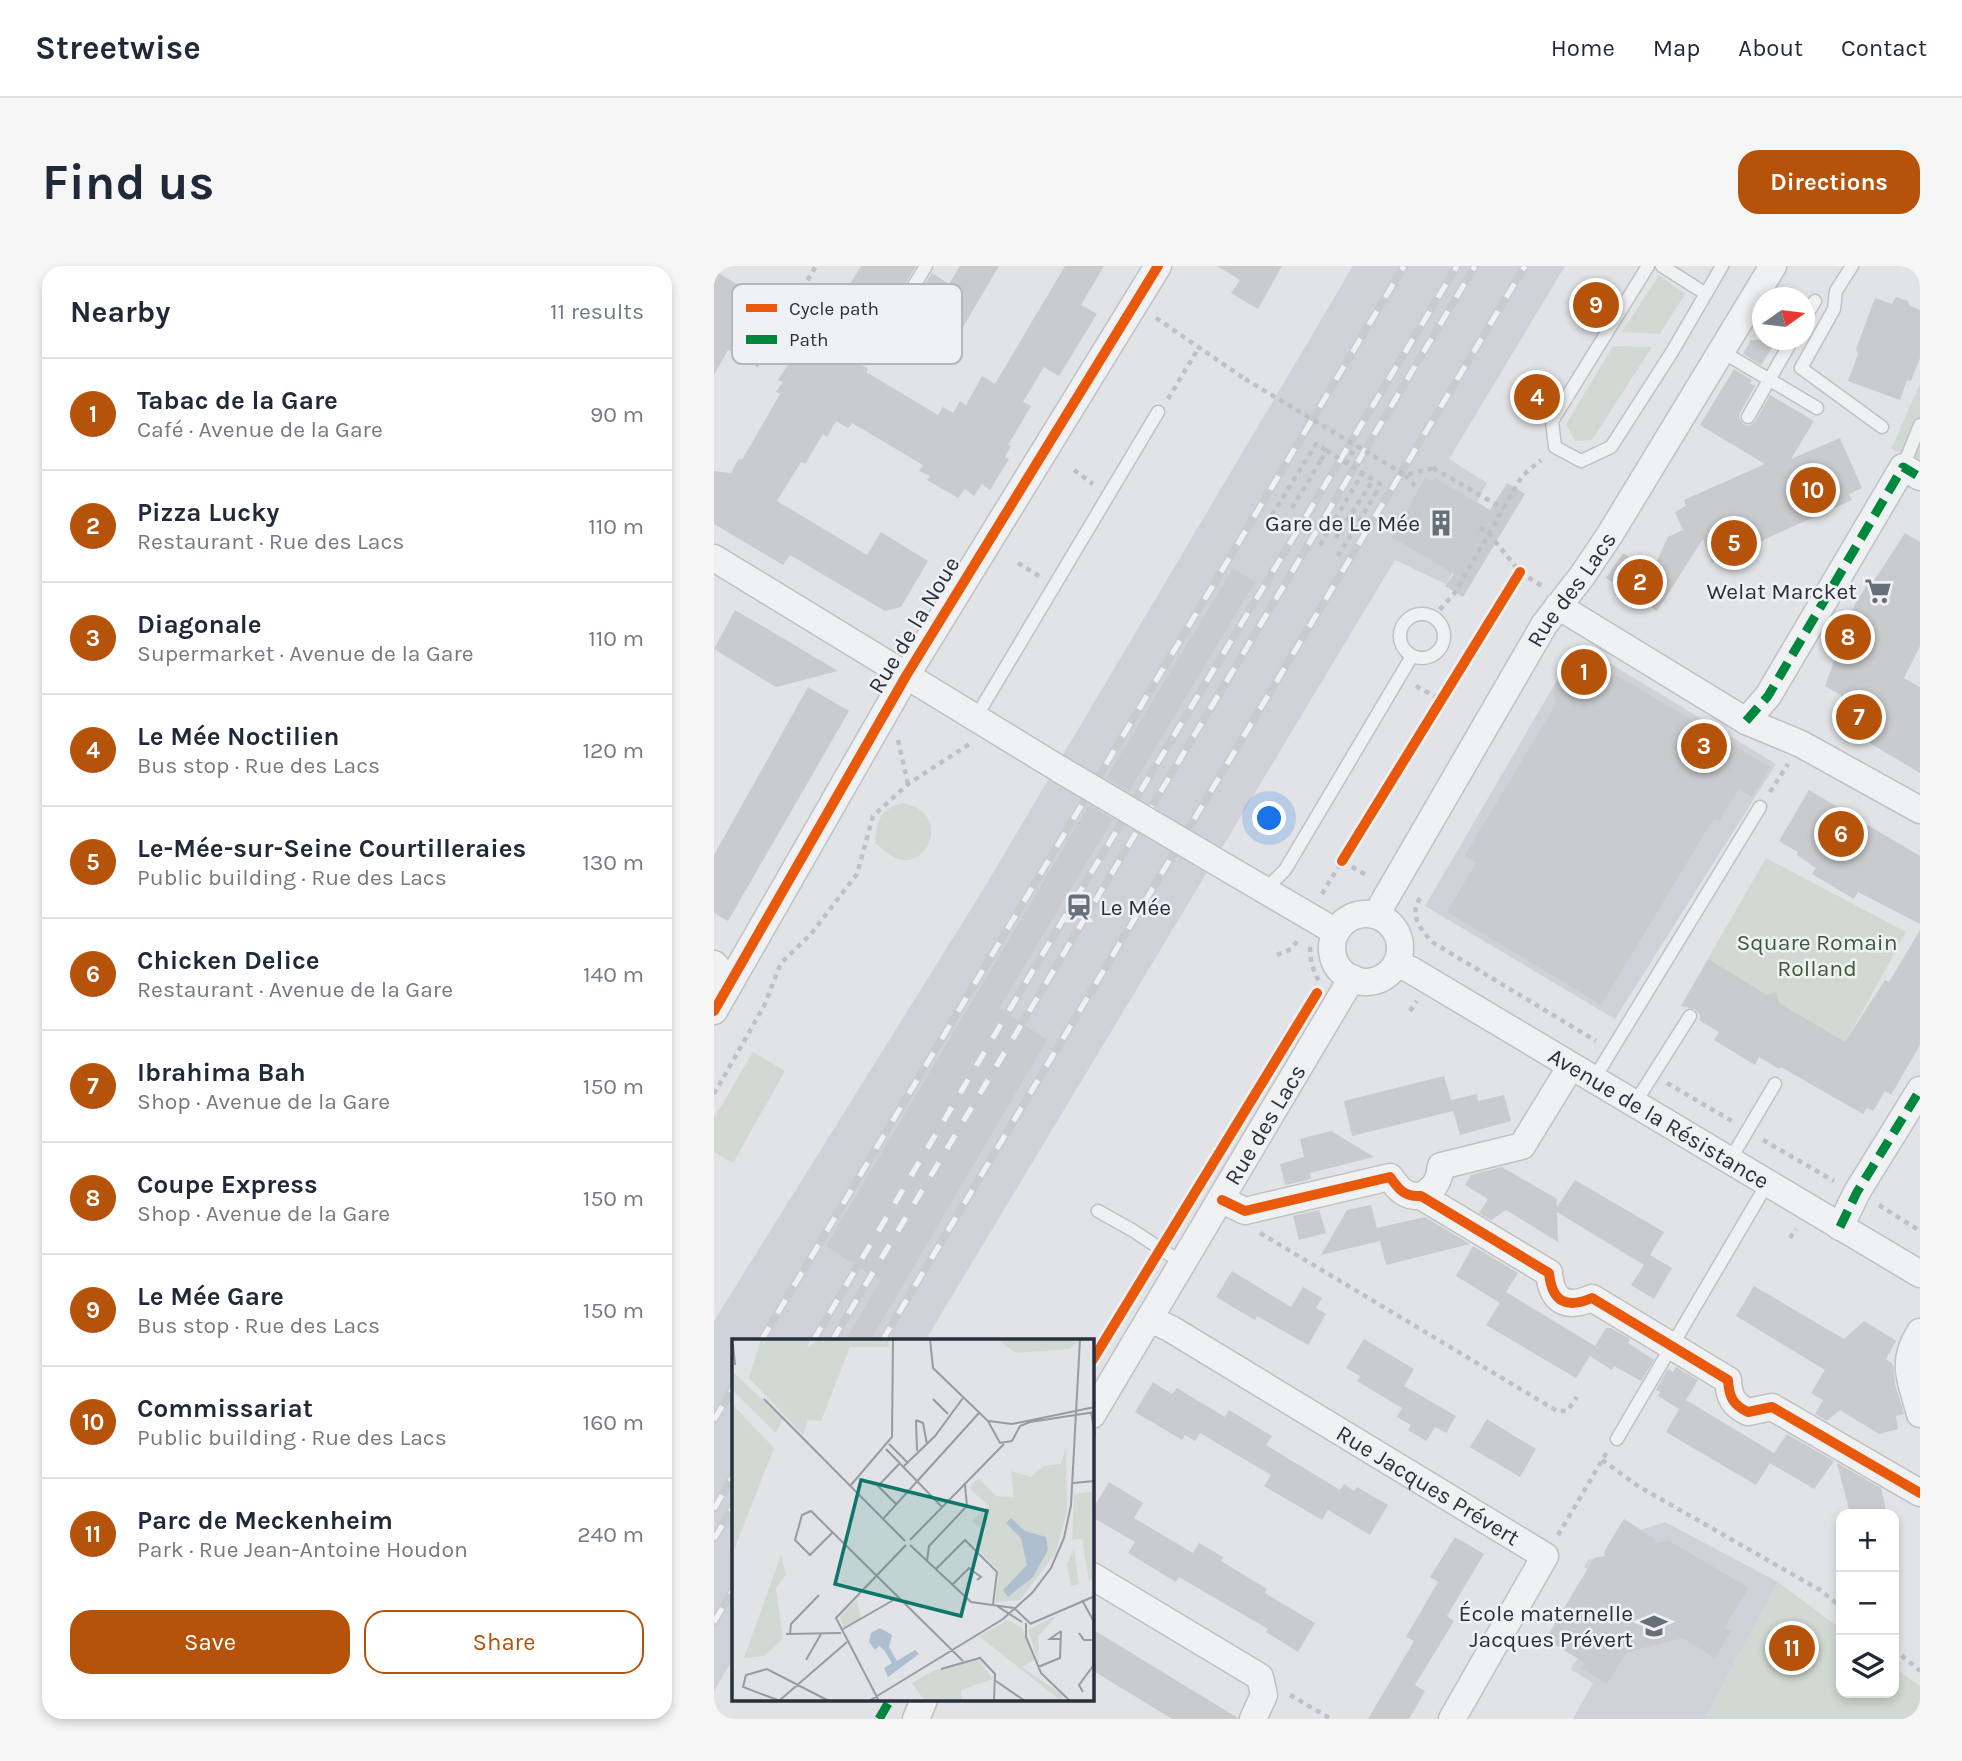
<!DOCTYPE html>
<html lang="en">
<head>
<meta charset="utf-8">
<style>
	:root { --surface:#fff; --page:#f6f6f7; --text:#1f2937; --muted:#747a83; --line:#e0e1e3; --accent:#b45309 }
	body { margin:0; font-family:Karla,sans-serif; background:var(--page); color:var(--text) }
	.controls { position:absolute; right:21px; bottom:21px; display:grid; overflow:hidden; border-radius:14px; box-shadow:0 4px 10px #0003 }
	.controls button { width:63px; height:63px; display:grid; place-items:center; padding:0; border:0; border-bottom:2px solid var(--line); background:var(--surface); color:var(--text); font:35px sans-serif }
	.compass { position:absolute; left:1038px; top:21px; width:63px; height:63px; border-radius:50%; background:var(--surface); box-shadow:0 4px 10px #0003; rotate:76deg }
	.you { position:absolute; left:556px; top:553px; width:24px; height:24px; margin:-18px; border:5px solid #fff; border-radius:50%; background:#1a73e8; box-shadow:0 0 0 10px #1a73e833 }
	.badge { display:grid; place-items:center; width:46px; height:46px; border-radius:50%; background:var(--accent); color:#fff; font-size:23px; font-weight:700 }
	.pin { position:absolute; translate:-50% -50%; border:4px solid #fff; box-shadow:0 2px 7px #0006 }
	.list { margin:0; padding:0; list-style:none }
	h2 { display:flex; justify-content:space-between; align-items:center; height:91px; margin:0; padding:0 28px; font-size:30px }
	h2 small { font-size:23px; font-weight:400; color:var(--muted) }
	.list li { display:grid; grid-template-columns:46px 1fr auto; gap:21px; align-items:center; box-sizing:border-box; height:112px; padding:0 28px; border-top:2px solid var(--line) }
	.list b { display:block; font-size:26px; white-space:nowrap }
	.list p { margin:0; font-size:23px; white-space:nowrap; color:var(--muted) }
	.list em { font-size:23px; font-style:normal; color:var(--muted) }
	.actions { display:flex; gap:14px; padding:21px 28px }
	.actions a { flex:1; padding:16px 0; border:2px solid var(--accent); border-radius:21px; text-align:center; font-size:24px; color:var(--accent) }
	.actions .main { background:var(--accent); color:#fff }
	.icon { flex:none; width:38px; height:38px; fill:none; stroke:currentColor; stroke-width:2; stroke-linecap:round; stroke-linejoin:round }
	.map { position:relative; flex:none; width:1206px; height:1453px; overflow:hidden; border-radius:21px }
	header { display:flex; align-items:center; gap:42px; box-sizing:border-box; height:98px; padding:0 35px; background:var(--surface); border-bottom:2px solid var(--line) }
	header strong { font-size:33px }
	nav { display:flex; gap:38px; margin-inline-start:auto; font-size:24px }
	.intro { display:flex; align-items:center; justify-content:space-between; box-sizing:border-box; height:168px; padding:0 42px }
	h1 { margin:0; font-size:49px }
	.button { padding:18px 32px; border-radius:21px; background:var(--accent); color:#fff; font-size:24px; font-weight:700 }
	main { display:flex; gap:42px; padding:0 42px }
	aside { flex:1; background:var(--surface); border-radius:21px; box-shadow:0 4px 10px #0003 }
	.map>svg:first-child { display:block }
</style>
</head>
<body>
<header>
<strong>Streetwise</strong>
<nav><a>Home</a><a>Map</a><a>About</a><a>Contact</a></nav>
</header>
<div class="intro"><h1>Find us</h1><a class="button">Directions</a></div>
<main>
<aside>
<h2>Nearby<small>11 results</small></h2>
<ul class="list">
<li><span class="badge">1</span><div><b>Tabac de la Gare</b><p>Café · Avenue de la Gare</p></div><em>90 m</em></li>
<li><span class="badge">2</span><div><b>Pizza Lucky</b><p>Restaurant · Rue des Lacs</p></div><em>110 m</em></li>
<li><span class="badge">3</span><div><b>Diagonale</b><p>Supermarket · Avenue de la Gare</p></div><em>110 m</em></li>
<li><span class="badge">4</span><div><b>Le Mée Noctilien</b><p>Bus stop · Rue des Lacs</p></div><em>120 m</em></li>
<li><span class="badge">5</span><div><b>Le-Mée-sur-Seine Courtilleraies</b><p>Public building · Rue des Lacs</p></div><em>130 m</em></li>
<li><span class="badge">6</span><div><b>Chicken Delice</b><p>Restaurant · Avenue de la Gare</p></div><em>140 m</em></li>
<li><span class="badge">7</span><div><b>Ibrahima Bah</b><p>Shop · Avenue de la Gare</p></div><em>150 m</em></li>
<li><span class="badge">8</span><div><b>Coupe Express</b><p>Shop · Avenue de la Gare</p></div><em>150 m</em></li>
<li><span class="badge">9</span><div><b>Le Mée Gare</b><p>Bus stop · Rue des Lacs</p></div><em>150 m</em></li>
<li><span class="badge">10</span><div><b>Commissariat</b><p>Public building · Rue des Lacs</p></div><em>160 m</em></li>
<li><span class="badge">11</span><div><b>Parc de Meckenheim</b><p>Park · Rue Jean-Antoine Houdon</p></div><em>240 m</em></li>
</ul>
<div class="actions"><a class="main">Save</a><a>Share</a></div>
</aside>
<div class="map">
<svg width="1206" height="1453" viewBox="0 0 1206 1453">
	<rect width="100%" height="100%" fill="#e1e3e6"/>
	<path fill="#cfd3d9" d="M639 0H851L735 193 773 217 763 236 771 241V252L732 318 681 294 211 1075H19V1393L0 1425V1055L267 627Z
		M864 378 1062 498 901 753 711 640Z
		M910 1253 927 1264 951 1256 1064 1316 991 1453H859L879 1417 856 1403 864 1392 832 1373 848 1346 850 1347 861 1331 858 1328 867 1314 870 1316 876 1305 870 1301 874 1294 891 1290 893 1281Z"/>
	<path fill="#d2d9d2" d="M945 9 971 28 946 68 908 66Z
		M899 80 938 81 878 174 861 175 852 158Z
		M1206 118V194L1177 183Z
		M190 537C195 539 201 541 205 543 228 557 216 596 189 594 178 593 169 583 161 577 164 553 164 544 190 537Z
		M1052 592 1192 666 1131 777 992 696Z
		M39 786 71 805 19 897 0 886V852Z
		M1064 1316 1127 1363V1427H1180V1401L1206 1420V1453H991Z"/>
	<path fill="#c9cbce" d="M147 0H202L184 30 186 36 193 40 200 36 218 7 235 18 246 0H285L246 66 239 61 226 83 131 26Z
		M351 0H390L367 39 383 48 345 110 330 101 309 136 317 140 294 179 297 180 291 191 295 193 276 224 268 218 260 230 251 223 244 232 213 214 216 210 205 205 209 199 138 157 134 162 122 155 113 171 109 168 91 198 87 196 63 235 153 289 167 266 214 295 187 341 171 345 76 289 69 299 0 258V205L17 207 25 192 28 194 66 128 62 126 69 116 64 114 84 83 93 89 99 78 109 84 115 75 146 93 145 97 154 103 152 106 224 149 229 141 239 147 246 135 252 139 268 110 281 118Z
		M503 0H568L544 43 517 27 526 14Z
		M0 4 30 23 24 32 35 38 28 49 38 55 19 87 14 84 0 109Z
		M1182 31 1194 35 1196 40 1206 44V92L1197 115 1193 114 1186 134 1134 115 1144 88 1142 83 1161 32 1178 38Z
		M1037 74H1063L1047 99 1029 88Z
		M1020 103 1038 114 1036 117 1041 120 1026 147 1025 152 1029 158 1035 160 1041 156 1056 129 1100 155 1077 193 1126 172 1148 222 1135 228 1138 234 998 297 989 273 943 345 892 312 909 287 938 306 954 271 969 264 961 246 972 240 970 234 1051 198 986 159Z
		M711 212 717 215 721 212 776 244 793 217 811 228 749 331 731 320 740 308 678 271Z
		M1191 267 1206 276V380L1190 412 1206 421V507L1119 455 1132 432 1111 420 1141 338 1154 317 1157 319Z
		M519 302 541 316 415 526 392 512Z
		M21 344 62 368 124 405 62 421 0 383Z
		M862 385 883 398 885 406 906 411 1056 501 1038 531 1025 523 1005 555 1000 552 887 739 733 646 762 597 751 589 842 438 839 424Z
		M94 421 135 445 14 655 0 647V589Z
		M1095 524 1206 590V658L1144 626 1140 633 1098 608 1102 602 1083 589 1084 586 1065 575Z
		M375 539 399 553 285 742 333 774 156 1075H131L166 1015 112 980Z
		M1206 664V779L1177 829 1171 825 1159 845 1153 842 1149 848 1067 801 1065 803 1045 791 1041 799 1000 774 1005 766 985 754 987 751 981 743 967 740 994 693 1053 729 1062 726 1065 737 1131 776 1171 714 1175 716Z
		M730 810 737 834 763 828 764 835 790 829 797 855 746 869 739 845 638 870 630 835Z
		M617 865 660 891 596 907 597 913 571 919 566 898 590 891 586 873Z
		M788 901 843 933V941L861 914 950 966 936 989 958 1002 940 1033 917 1019 930 999 843 946 844 976 792 944 777 954 765 947 774 933 751 919 757 909Z
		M657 939 663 962 711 951 756 978 672 999 666 975 607 989 633 944Z
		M605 944 612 967 585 974 579 950Z
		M759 980 804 1007 792 1026 881 1080 892 1062H897L916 1073 914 1077 940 1094 927 1115 900 1100 898 1104 876 1090 862 1112 772 1059 786 1037 742 1010Z
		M518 1005 577 1041 589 1021 608 1032 602 1042 612 1048 594 1079 543 1050 541 1054 502 1031Z
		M1040 1020 1130 1073 1150 1055 1182 1075 1172 1093 1179 1098 1181 1118 1190 1148 1182 1150 1184 1163 1165 1168 1126 1144 1113 1155 1101 1148 1109 1134 1097 1127 1111 1104 1022 1050Z
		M650 1073 700 1103 690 1120 742 1150 732 1167 721 1161 712 1175 694 1164 697 1159 683 1151 688 1142 643 1115 646 1110 632 1102Z
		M962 1101 984 1114 972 1134 1060 1187 1073 1168 1120 1195 1100 1223 1056 1197 1042 1219 952 1166 965 1143 944 1130 946 1126 942 1124 954 1103 959 1106Z
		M439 1116 458 1128 463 1122 511 1151 515 1144 558 1170 552 1179 626 1224 630 1218 640 1225 643 1221 674 1239 656 1269 614 1244 608 1254 550 1220 557 1209 486 1167 481 1175 471 1169 468 1174 421 1146Z
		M773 1153 822 1183 806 1211 756 1181Z
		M1123 1197 1167 1222 1173 1248H1136Z
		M395 1216 429 1237 420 1252 479 1287 485 1277 509 1291 507 1295 553 1323 551 1327 601 1357 584 1386 552 1366 554 1363 465 1311 462 1316 414 1287 421 1276 378 1251V1244Z
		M910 1253 941 1273 942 1277 954 1274 1035 1322 1010 1362 1017 1365 1001 1392 969 1372 913 1386 893 1418 867 1402 871 1397 832 1373 880 1292 891 1290 890 1286Z
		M741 1271 770 1288 733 1350 740 1355 701 1419 711 1425 695 1453H654L700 1375 692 1371 724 1316 716 1311Z
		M378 1363 524 1452 523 1453H458L378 1404Z"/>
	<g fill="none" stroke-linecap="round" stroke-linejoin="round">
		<g stroke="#bfc1c4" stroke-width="15">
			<path id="lane" d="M934 0 838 155 841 181 867 195 897 181 958 86 1008 0
				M948 0 992 28
				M1138 0 1122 25 1120 43 1087 102 1168 161
				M193 31 212 0
				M1090 53 1101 35
				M1007 85 1103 142
				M1034 151 1078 74
				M1189 201 1206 159
				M686 370a22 22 0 1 1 44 0a22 22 0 1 1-44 0Z
				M262 451 444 146
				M551 624 571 604 698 390
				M880 813 1046 541
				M921 837 976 750
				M1016 894 1061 818
				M384 945 418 964 468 997
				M903 1173 1053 918"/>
		</g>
		<g stroke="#bfc1c4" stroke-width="29">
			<g id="street">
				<path d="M0 292 347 504"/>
				<path d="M844 340 1032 455 1087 478 1206 544"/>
				<path d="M1032 455 1054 430 1189 201 1206 211"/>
				<path d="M491 589 622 666"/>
				<circle cx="652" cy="682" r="34"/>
				<path id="s1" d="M662 649 830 359 868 310 895 270 1059 0"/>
				<path d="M0 698 16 716"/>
				<path id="s2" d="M683 698 697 704 1206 1008"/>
				<path d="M0 745 192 410 444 0"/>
				<path d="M707 930C720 923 725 916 727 900L808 880 857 800"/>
				<path d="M508 934 531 945 676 911C685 924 691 931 707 930L835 1007C838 1036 852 1043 878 1032L1014 1114C1015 1131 1019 1139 1034 1146L1058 1141 1206 1227"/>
				<path d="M1126 961 1143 926 1206 824"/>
				<path id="s3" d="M436 1053 457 1063 831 1290 738 1453"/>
				<path d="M1206 1066C1186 1098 1197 1114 1206 1148"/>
				<path id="s4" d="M378 1149 638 712"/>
				<path d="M378 1310 546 1411 550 1429 539 1453"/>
				<path d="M202 1453 210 1434"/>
			</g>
		</g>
		<path stroke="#c0c1c6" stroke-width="4.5" stroke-dasharray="5 5" stroke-linecap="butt" d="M442 52 531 113
			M42 100 102 0
			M454 133 484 83
			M632 198 642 180
			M719 202 790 243
			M360 204 379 218
			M691 209 705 224
			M578 242 607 194
			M558 249 602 178 613 185
			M766 262 775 268 806 306 828 320
			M622 272 659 214
			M606 279 648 208
			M624 290 662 227
			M304 297 325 310
			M719 351 740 328 808 210 827 194
			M702 420 727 434
			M184 474 194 518
			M1056 526 1074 498
			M608 628 628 595 654 610
			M706 632C695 650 706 662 718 676L882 775
			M596 681 597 697 605 716
			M563 689 577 683 584 674
			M696 745 703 735
			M953 817 1018 855
			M0 828 50 740 67 697 97 668 143 608 159 550 194 518 257 477
			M1049 874 1120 915
			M1165 939 1206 965
			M546 967 843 1145H853L863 1131
			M1076 972 1082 963
			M888 1194 924 1220 1106 1324 1127 1341
			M844 1269 893 1186
			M1180 1383 1206 1405
			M576 1429 617 1453"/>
		<use href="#lane" stroke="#f0f1f3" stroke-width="12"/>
		<use href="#street" stroke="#f0f1f3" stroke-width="26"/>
		<g stroke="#cacbce" stroke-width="8">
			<path id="rail" d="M47 1075 690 0
				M99 1075 359 637 743 0
				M118 1075 761 0
				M168 1075 811 0
				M0 1154 19 1122
				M0 1243 19 1210
				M0 1273 19 1241
				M0 1356 19 1324"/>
		</g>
		<use href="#rail" stroke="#eff1f5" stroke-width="5" stroke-dasharray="16" stroke-linecap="butt"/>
		<g stroke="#bfc1c4" stroke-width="29" stroke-linecap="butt">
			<path id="street-bridge" d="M347 504 491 589"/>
		</g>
		<path stroke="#c0c1c6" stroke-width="4.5" stroke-dasharray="5 5" stroke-linecap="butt" d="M531 113 691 209 719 202
			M607 194 613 185 666 218 662 227"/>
		<use href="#street-bridge" stroke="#f0f1f3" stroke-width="26"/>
		<path stroke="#00873e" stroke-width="9" stroke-dasharray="18 9" stroke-linecap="butt" d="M1032 455 1054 430 1189 201 1206 211
			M1126 961 1143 926 1206 824
			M165 1453 176 1434"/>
		<g stroke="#eff1f5" stroke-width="15">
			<path id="cycleway" d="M628 595 806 306
				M0 745 192 410 444 0
				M508 934 531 945 676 911C685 924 691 931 707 930L835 1007C838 1036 852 1043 878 1032L1014 1114C1015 1131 1019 1139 1034 1146L1058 1141 1206 1227
				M378 1095 603 727"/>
		</g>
		<use href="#cycleway" stroke="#e8590c" stroke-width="10"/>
	</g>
	<defs>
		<g id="building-bare" transform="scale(2.1)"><path d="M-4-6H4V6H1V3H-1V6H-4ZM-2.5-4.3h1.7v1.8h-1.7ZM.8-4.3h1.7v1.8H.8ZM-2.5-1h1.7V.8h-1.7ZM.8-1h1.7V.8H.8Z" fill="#696f79" stroke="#eff1f5" stroke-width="2.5" paint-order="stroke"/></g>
		<g id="supermarket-bare" transform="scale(2.1)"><path d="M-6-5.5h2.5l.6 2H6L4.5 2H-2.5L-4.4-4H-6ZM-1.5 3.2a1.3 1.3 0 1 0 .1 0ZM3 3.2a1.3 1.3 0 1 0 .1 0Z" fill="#696f79" stroke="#eff1f5" stroke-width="2.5" paint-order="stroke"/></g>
		<g id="station-bare" transform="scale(2.1)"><path d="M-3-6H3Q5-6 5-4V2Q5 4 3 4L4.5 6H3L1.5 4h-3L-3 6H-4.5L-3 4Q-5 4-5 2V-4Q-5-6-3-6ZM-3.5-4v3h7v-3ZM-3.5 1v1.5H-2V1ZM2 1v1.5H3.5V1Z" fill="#696f79" stroke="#eff1f5" stroke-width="2.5" paint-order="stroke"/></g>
		<g id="school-bare" transform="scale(2.1)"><path d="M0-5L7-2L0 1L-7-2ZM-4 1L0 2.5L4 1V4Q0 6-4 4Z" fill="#696f79" stroke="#eff1f5" stroke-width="2.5" paint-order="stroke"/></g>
	</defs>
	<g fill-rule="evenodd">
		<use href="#building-bare" x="727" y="257"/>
		<use href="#supermarket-bare" x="1164" y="325"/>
		<use href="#station-bare" x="365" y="641"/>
		<use href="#school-bare" x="940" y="1360"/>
	</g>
	<g text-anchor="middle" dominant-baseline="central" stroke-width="5" stroke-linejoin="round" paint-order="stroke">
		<g font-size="23" fill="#29313e" stroke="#eff1f5" text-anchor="end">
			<text x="706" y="257">Gare de Le Mée</text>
			<text x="1143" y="325">Welat Marcket</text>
			<text x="386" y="641" text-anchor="start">Le Mée</text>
			<text x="919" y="1347">École maternelle<tspan x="919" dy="26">Jacques Prévert</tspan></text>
		</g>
		<g font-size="23" fill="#29313e" stroke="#eff1f5">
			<text stroke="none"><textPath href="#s1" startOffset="380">Rue des Lacs</textPath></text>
			<text transform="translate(200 359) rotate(-59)">Rue de la Noue</text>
			<text stroke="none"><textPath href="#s2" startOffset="304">Avenue de la Résistance</textPath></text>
			<text stroke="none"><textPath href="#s4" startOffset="338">Rue des Lacs</textPath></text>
			<text stroke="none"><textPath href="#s3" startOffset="324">Rue Jacques Prévert</textPath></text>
		</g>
		<g font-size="23" fill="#3d5a36" stroke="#eff1f5">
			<text x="1103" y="676">Square Romain<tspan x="1103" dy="26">Rolland</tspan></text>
		</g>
	</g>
	<g transform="translate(18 1073)">
		<rect width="362" height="362" fill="#e1e3e6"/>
		<path d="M29 0H78L75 10 86 0H157V8H118L89 82 76 81 71 96 17 39ZM264 0H351L337 10 284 14ZM0 32 51 80 44 94 0 51ZM0 65 42 109 0 216ZM334 108 335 173 323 215 288 261 263 263 267 232 244 209 253 194 240 182 257 167 237 149 246 139 264 157 282 158 279 132 299 138 311 127 329 125ZM362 152V241L357 242 350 200 340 201 342 155ZM342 210 347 245 339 247 335 225ZM49 216 54 236 44 249 51 300 32 317 12 319ZM125 260 129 280 112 289 108 278ZM327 275 306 297 307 325 296 291ZM276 281 290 289 302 321 290 328 331 356 329 362 247 297ZM247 321 261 340 229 351 230 362H193L180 344 201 332Z" fill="#d2d9d2"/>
		<path d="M279 179 293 192 314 198 316 211 301 238 276 258 271 251 295 226 289 199 274 184ZM148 289 160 296 157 308 165 322 183 311 187 315 156 338 152 329 160 324 152 311 147 307 143 311 137 303 139 294Z" fill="#b0bfd0"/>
		<path fill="none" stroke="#979ca3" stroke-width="2" d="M198 0 201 29 256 82 268 104 280 102 288 87 298 83 363 73M1 5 3 26M32 60 173 202M201 60 216 75M359 73 363 96M184 81 185 112M184 81 191 84 195 105M257 82 280 85 363 68M157 105 176 124M154 110 211 169M172 127 203 97 231 59M341 144 363 142M119 146 160 98 161 0M165 166 146 147 168 124M151 180 247 74M100 194 78 216 63 201 70 176 79 172 231 322M178 201 272 105M178 206 239 263 282 269 299 285M195 222 197 207 235 167 233 146M204 230 233 201 265 233 261 265M220 246 237 229 249 238 245 241M350 261 361 281V327L347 346 351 353M265 267 290 283M294 284V298L309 334 338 362M298 285 363 257M111 290 165 259M329 292 318 300H329M54 295 109 294M58 295 59 285 87 256M351 300 347 294 352 301H361M74 321 89 295M306 328 328 319 329 292M209 330 248 319 263 335 262 362M264 342 293 362M48 361 115 303M48 362 11 348 14 336 35 330 97 362M137 362 271 280 300 254 319 229 332 199 339 166 348 0M147 362 104 279 174 206"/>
		<path fill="#0f766e" fill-opacity="0.15" stroke="#0f766e" stroke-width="3.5" d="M129 141 255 172 229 277 103 245Z"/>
		<rect width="362" height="362" fill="none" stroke="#29313e" stroke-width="3.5"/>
	</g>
	<rect x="18" y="18" width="230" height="80" rx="10" fill="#eff1f5" stroke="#b4b7be" stroke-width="2"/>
	<rect x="32" y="38" width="31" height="8" fill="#e8590c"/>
	<rect x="32" y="69" width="31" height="9" fill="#00873e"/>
	<g font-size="19" fill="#29313e">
		<text x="75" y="49">Cycle path</text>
		<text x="75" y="80">Path</text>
	</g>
</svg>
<div class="controls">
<button>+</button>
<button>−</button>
<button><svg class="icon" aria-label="layers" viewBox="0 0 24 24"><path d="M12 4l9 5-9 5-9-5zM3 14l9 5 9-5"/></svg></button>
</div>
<svg class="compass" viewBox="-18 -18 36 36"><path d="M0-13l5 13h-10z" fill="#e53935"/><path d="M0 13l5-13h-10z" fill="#747a83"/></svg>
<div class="you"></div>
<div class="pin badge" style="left:870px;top:406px">1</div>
<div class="pin badge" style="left:926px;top:316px">2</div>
<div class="pin badge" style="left:990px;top:480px">3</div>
<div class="pin badge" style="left:823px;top:131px">4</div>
<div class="pin badge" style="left:1020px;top:277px">5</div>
<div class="pin badge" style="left:1127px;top:568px">6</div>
<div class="pin badge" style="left:1145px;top:451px">7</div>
<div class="pin badge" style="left:1134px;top:371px">8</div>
<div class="pin badge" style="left:882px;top:39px">9</div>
<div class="pin badge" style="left:1099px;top:224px">10</div>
<div class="pin badge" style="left:1078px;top:1382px">11</div>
</div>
</main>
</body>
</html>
